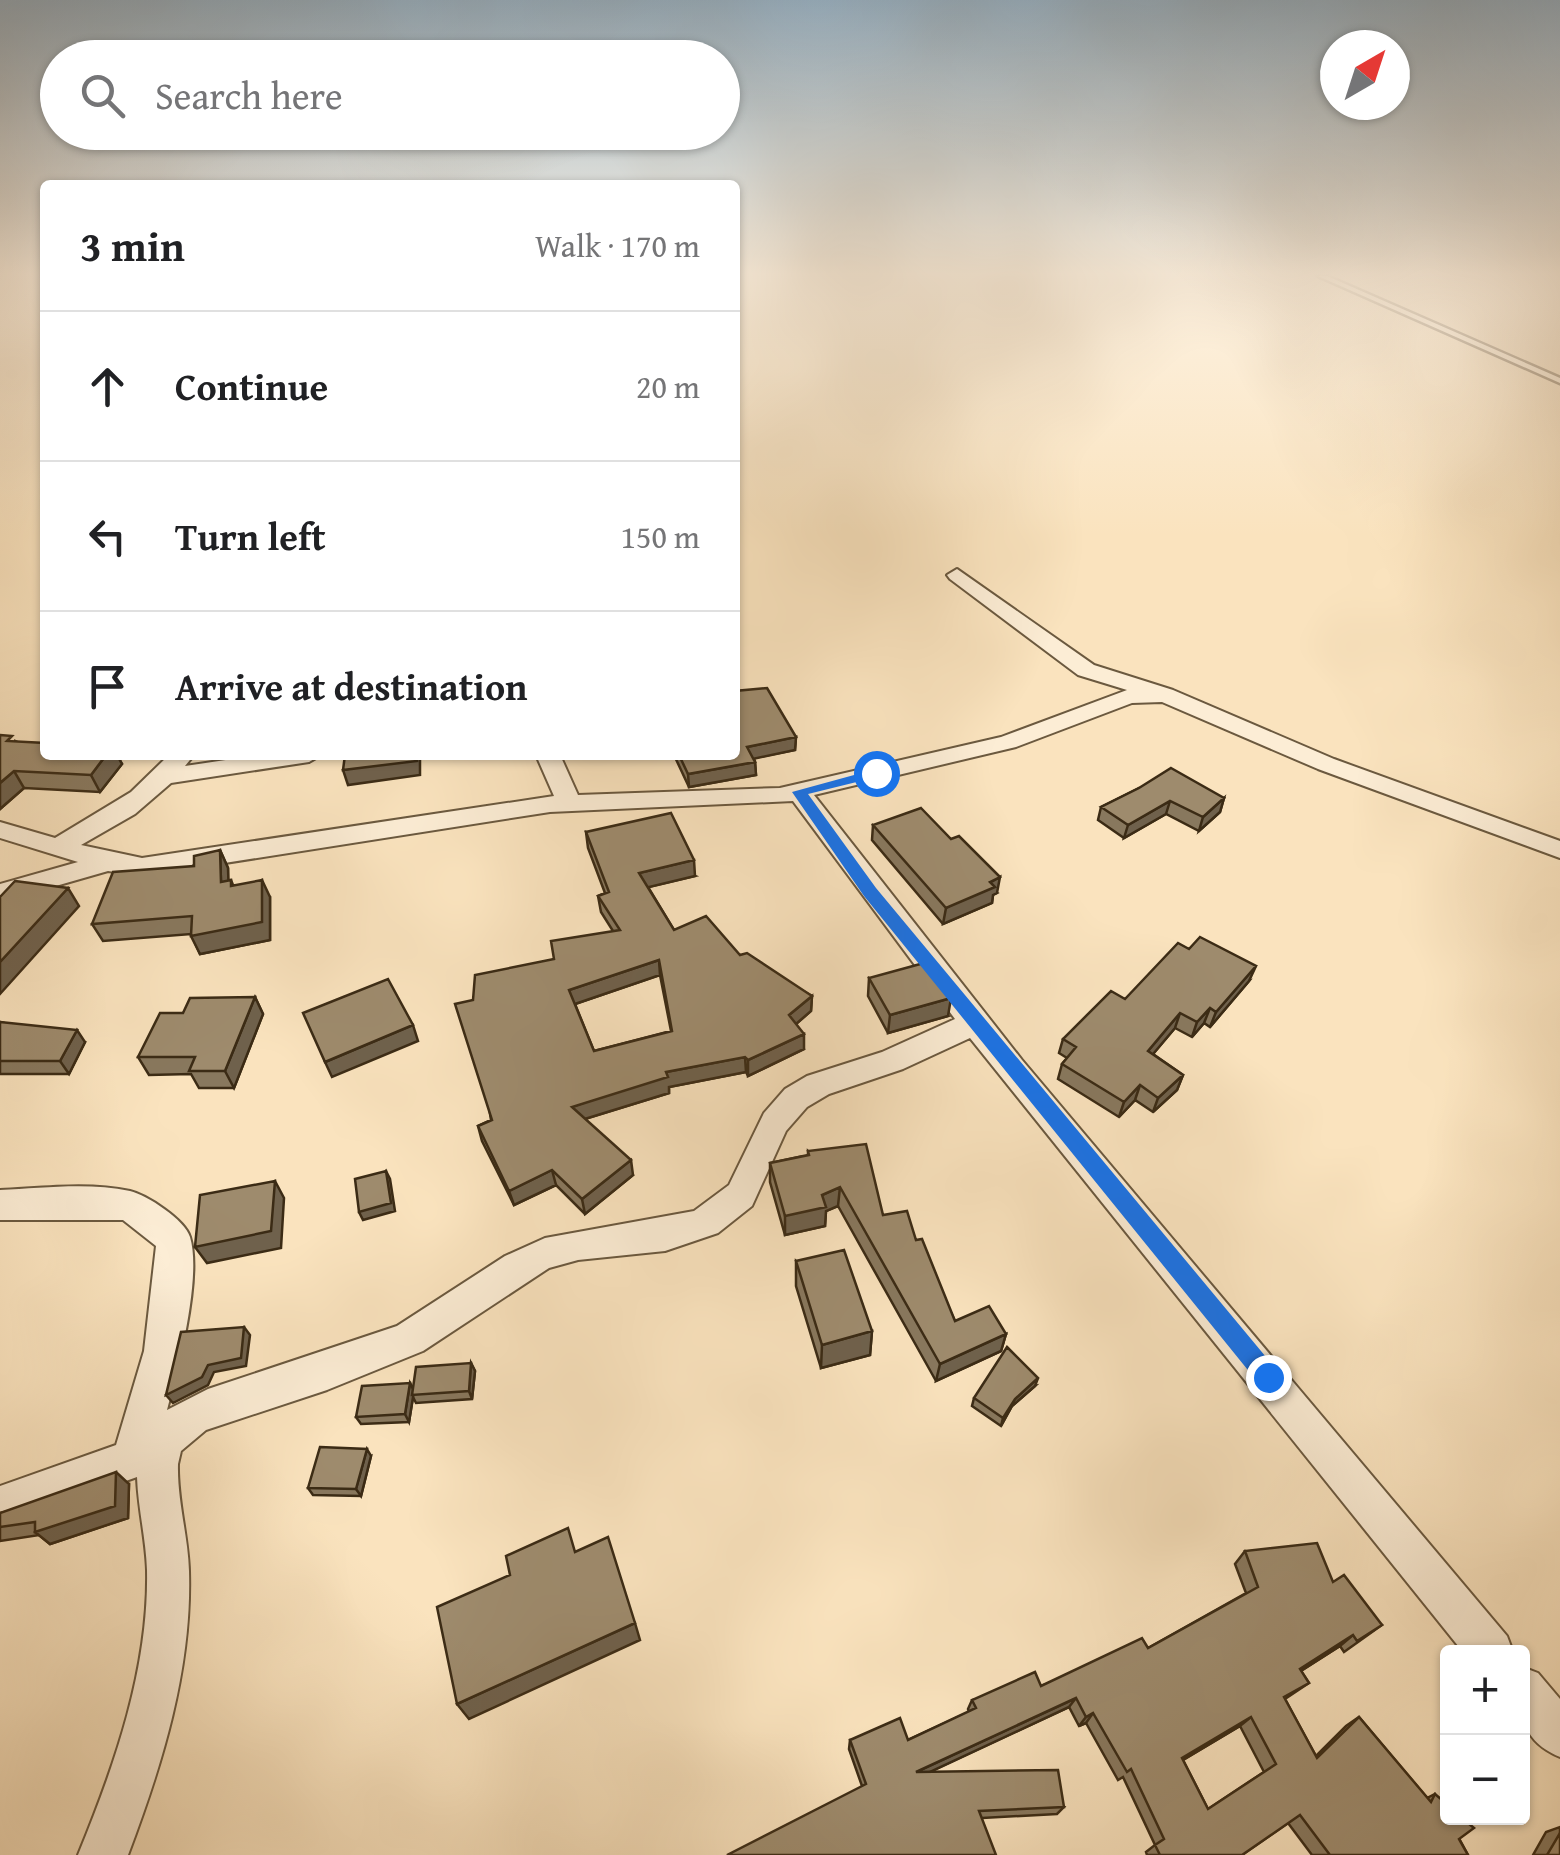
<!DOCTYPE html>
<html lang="en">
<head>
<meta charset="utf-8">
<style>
	:root { --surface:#fff; --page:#f6f6f6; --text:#202124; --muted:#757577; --line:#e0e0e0 }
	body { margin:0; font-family:"Gentium Book Plus",serif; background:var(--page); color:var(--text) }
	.controls { position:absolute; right:30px; bottom:30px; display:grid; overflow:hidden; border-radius:10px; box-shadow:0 2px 8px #0004 }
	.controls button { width:90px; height:90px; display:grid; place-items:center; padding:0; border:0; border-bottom:2px solid var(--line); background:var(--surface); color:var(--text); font:50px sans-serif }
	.compass { position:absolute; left:1320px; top:30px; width:90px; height:90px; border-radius:50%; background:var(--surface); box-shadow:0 2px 8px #0004; rotate:39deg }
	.stop { position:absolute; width:30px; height:30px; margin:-22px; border:8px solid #1a73e8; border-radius:50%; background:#fff }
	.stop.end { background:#1a73e8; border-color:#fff; box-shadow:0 2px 10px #0008 }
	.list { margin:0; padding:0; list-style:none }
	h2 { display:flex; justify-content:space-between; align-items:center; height:130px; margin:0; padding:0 40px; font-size:42px }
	h2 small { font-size:32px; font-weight:400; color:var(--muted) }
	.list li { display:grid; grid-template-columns:65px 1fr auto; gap:30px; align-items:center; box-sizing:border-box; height:150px; padding:0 40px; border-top:2px solid var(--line) }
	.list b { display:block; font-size:38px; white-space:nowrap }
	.list em { font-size:32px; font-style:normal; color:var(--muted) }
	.icon { flex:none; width:55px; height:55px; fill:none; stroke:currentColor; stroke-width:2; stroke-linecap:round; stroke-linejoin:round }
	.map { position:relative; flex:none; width:1560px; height:1855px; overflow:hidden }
	.search { position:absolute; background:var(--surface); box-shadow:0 2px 8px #0004; left:40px; top:40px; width:700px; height:110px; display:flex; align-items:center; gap:25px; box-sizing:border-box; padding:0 35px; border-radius:55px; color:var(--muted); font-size:38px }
	.panel { position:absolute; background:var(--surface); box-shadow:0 2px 8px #0004; left:40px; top:180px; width:700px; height:580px; border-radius:10px }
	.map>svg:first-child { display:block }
</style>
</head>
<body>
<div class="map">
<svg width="1560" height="1855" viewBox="0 0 1560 1855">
	<rect width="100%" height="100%" fill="#fae3be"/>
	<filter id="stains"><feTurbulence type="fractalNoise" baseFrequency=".002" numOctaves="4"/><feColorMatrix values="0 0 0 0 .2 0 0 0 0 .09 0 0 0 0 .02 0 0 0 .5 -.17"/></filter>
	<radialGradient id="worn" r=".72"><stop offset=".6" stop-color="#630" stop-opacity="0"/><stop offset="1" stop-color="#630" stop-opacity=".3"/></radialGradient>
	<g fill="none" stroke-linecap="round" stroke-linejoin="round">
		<g stroke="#6b593f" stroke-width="5">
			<path id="lane" d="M1318 276H1327L1560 378V383Z"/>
		</g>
		<g stroke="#6b593f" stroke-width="4">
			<path id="street" d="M957 569 1094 665 1173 690 1334 759 1560 841V858L1318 769 1162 702 1132 703 1016 747 814 795 1022 1060 1507 1636 1513 1652H1463L970 1038 903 1069 829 1094 807 1107 786 1131 752 1206 718 1233 665 1251 578 1260 549 1268 423 1351 327 1390 206 1430 181 1451 178 1464C177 1501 188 1535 189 1571 192 1669 162 1765 128 1855H78C115 1765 149 1668 147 1570 146 1539 138 1508 137 1477L0 1526V1486L116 1445 144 1351 156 1246 123 1220H0V1190C42 1188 89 1182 130 1191 147 1195 185 1220 190 1237 202 1276 178 1370 167 1410L208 1389 397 1326 505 1256 545 1238 694 1211 729 1185 764 1113 785 1089 807 1076 882 1052 955 1019 793 801 550 812 142 876 108 871 0 902V884L78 862 0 838V822L55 838 131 792 169 755H194L185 766 260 755H321L309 762 171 783 135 814 81 845 142 858 554 796 536 755H560L578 795 780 788 1001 737 1127 690 1078 675 950 579 947 575Z
				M1522 1667 1538 1673 1560 1699V1757C1515 1738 1522 1708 1522 1667Z"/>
		</g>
		<use href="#lane" fill="#fcedd5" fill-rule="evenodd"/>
		<use href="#street" fill="#fcedd5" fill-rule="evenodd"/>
	</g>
	<path fill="#88785e" stroke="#3b2b15" stroke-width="2.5" fill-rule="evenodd" d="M796 737 795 750 754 758 755 762 756 775 689 787 674 755H735Z
		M15 741 45 755H117L122 764 100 792 24 788 0 809Z
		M1139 788 1224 798 1220 812 1199 831 1166 814 1124 838 1098 820 1101 807Z
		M873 825 997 893 993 895 992 903 943 924 872 840Z
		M586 832 695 876 648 887 674 930 740 955 812 996 811 1011 796 1024 804 1049 748 1076 746 1072 669 1087V1093L585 1119 633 1175 585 1214 556 1185 514 1205 482 1141 478 1126 491 1120 473 1000 554 959 613 931 601 912 598 896 605 893 588 848ZM660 975 671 1031 594 1051 575 1004Z
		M220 850 228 868V880H231L233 885 270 897V940L200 954 191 934 103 941 92 924Z
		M869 978 948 1016 888 1033 868 996Z
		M1249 981 1210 1027 1204 1023 1192 1037 1175 1028 1153 1054 1183 1075 1177 1090 1153 1112 1135 1100 1119 1117 1058 1079 1062 1064 1067 1058 1059 1053 1063 1039Z
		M255 997 263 1014 234 1088H199L191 1074 149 1075 138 1057 183 1013Z
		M0 1022 85 1042 69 1074H0Z
		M808 1151 883 1215 916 1240 955 1321 1006 1334 1001 1351 936 1381 838 1206 826 1211 825 1226 785 1235 770 1182V1163L808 1155Z
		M796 1261 872 1331 870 1355 821 1368 796 1286Z
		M471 1363 475 1371 472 1399 416 1403 413 1397 409 1422 361 1424 356 1417 410 1383 413 1389Z
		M1035 1386 1012 1406 1001 1426 972 1406 974 1398Z
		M371 1456 361 1496 313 1495 308 1488Z
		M129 1484 128 1518 50 1544 39 1535 0 1541V1513Z
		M1245 1551 1333 1582 1382 1625 1344 1652 1340 1646 1301 1671 1309 1683 1285 1699 1316 1756 1346 1726 1359 1717 1427 1798 1435 1794 1468 1855H1312L1288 1823 1242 1855H1147L1146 1852 1155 1845 1123 1777 1118 1780 1086 1723 1079 1726 1069 1707 931 1771 1064 1807 1057 1814 982 1818 862 1786 849 1749 850 1740H908L969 1712 968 1709 972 1700 1041 1686 1148 1648 1246 1593 1235 1564ZM1240 1726 1264 1772 1208 1809 1183 1760Z
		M1560 1827V1855H1533L1546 1832Z"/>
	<path fill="#6f614c" stroke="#3b2b15" stroke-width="2.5" d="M796 737 795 750 748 760 747 747Z
		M106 755H117L122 764 100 792 91 775Z
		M416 755H420V775L348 785 343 770Z
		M755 762 756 775 689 787 688 774Z
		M14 771 24 788 0 809V783Z
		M1224 798 1220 812 1199 831 1203 817Z
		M1170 801 1166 814 1124 838 1128 825Z
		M220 850 228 868 229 899 221 882Z
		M694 860 695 876 641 889 639 873Z
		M1000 877 997 893 993 895 992 903 943 924 946 908Z
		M262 880 270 897V940L200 954 191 936Z
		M68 888 79 906 0 994V962Z
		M659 960 660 975 572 1005 569 990Z
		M1256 966 1249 981 1210 1027 1216 1012Z
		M812 996 811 1011 789 1030V1015Z
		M255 997 263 1014 234 1088 225 1071Z
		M951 998 948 1016 888 1033 890 1015Z
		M1210 1008 1204 1023 1192 1037 1197 1022Z
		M1180 1013 1175 1028 1143 1066 1148 1051Z
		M413 1025 418 1041 332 1077 325 1062Z
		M77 1030 85 1042 69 1074 60 1061Z
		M804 1034V1049L748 1076V1060Z
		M745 1057 746 1072 669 1087V1093L575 1122 572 1107 666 1072Z
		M1183 1075 1177 1090 1153 1112 1158 1098Z
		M1140 1085 1135 1100 1119 1117 1124 1102Z
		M631 1160 633 1175 585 1214 582 1199Z
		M552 1170 556 1185 514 1205 509 1191Z
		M386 1171 390 1179 395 1211 363 1220 359 1212Z
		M275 1181 284 1198 281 1248 207 1263 195 1247Z
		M840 1187 838 1206 826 1211 825 1226 785 1235V1216L822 1195Z
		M244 1327 250 1335 246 1366 214 1372 208 1385 173 1403 166 1395 208 1365Z
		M872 1331 870 1355 821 1368 822 1345Z
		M1006 1334 1001 1351 936 1381 940 1364Z
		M471 1363 475 1371 472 1399 469 1391Z
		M1038 1378 1035 1386 1012 1406 1001 1426 1003 1418 1015 1399Z
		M410 1383 414 1391 409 1422 405 1414Z
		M367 1449 371 1456 361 1496 356 1489Z
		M116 1472 129 1484 128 1518 50 1544 35 1532Z
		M635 1623 640 1640 469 1719 457 1704Z
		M1353 1635 1340 1646 1288 1679 1300 1669Z
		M1076 1698 1069 1707 913 1780 916 1772Z
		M1093 1713 1086 1723 1079 1726 1086 1717Z
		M1251 1717 1240 1726 1173 1766 1182 1758Z"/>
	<path fill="#9e8b6d" stroke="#3b2b15" stroke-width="2.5" fill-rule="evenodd" d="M767 688 796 737 747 747 755 762 688 774 679 755H735V691Z
		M0 735 12 736 7 741 45 743V755H106L91 775 14 771 0 783Z
		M345 755H416L417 761 343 770Z
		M1171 768 1224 798 1203 817 1170 801 1128 825 1101 807 1139 788Z
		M921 808 951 839 959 836 1000 877 990 882 995 887 946 908 873 825Z
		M671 813 694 860 639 873 674 930 706 916 740 955 747 953 812 996 789 1015 804 1034 748 1060 745 1057 666 1072 668 1077 572 1107 631 1160 582 1199 552 1170 509 1191 478 1126 492 1120 455 1004 473 1000 475 975 554 959 551 941 620 930 598 896 609 892 586 832ZM659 960 672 1031 594 1051 569 990Z
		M220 850 221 882 231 880V886L262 880V922L191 936 192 916 92 924 113 872 194 866V856Z
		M15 881 68 888 0 962V897Z
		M1200 937 1256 966 1216 1012 1210 1008 1197 1022 1180 1013 1148 1051 1183 1075 1158 1098 1140 1085 1124 1102 1062 1064 1076 1047 1063 1039 1111 991 1125 999 1178 943 1189 949Z
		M924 963 951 998 890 1015 869 978Z
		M388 979 413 1025 325 1062 303 1013Z
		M255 997 225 1071H189L195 1057H138L160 1013H183L190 998Z
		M0 1022 77 1030 60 1061H0Z
		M866 1144 883 1215 907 1211 916 1240 922 1239 955 1321 989 1306 1006 1334 940 1364 840 1187 822 1195 826 1207 785 1216 770 1163 809 1155 808 1151Z
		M386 1171 391 1203 359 1212 355 1179Z
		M275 1181 271 1231 195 1247 200 1195Z
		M844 1250 872 1331 822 1345 796 1261Z
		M244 1327 241 1358 208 1365 202 1377 166 1395 181 1332Z
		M1007 1347 1038 1378 1015 1399 1003 1418 974 1398Z
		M471 1363 469 1391 412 1395 416 1367Z
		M410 1383 405 1414 356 1417 362 1386Z
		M320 1447 367 1449 356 1489 308 1488Z
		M116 1472 115 1506 35 1532V1522L0 1527V1513Z
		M568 1528 575 1552 608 1537 635 1623 457 1704 437 1607 510 1575 506 1556Z
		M1317 1543 1333 1582 1344 1575 1382 1625 1357 1641 1353 1635 1300 1669 1309 1683 1284 1697 1317 1758 1359 1717 1431 1802 1435 1794 1448 1805V1818H1462L1474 1828 1459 1839 1468 1855H1330L1300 1815 1242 1855H1160L1155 1845 1164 1839 1131 1769 1127 1772 1093 1713 1086 1717 1076 1698 916 1772 1058 1770 1064 1807 979 1811 996 1855H727L866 1784 850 1740 900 1718 908 1740 976 1708 972 1700 1035 1672 1041 1686 1142 1638 1148 1648 1258 1587 1245 1551ZM1251 1717 1276 1764 1208 1809 1182 1758Z
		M1560 1833V1855H1547Z"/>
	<linearGradient id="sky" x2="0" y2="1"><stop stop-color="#95aec0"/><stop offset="0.51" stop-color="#fdf2e2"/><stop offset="1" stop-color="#fdf2e2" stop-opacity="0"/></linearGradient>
	<rect width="1560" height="536" fill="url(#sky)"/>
	<path fill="#1a73e8" d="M876 769 881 776 808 794 876 888 1276 1369V1385H1260L864 896 792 792Z"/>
	<rect width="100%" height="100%" filter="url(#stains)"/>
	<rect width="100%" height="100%" fill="url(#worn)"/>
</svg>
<div class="controls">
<button>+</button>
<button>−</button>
</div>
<svg class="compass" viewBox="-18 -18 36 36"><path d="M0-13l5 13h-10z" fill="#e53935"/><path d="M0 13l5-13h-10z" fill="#757577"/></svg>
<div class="stop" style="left:876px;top:773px"></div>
<div class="stop end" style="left:1268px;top:1377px"></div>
<div class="search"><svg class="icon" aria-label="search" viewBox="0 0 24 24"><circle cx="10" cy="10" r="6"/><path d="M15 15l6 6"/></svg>Search here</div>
<section class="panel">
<h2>3 min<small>Walk · 170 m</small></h2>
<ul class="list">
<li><svg class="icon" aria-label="ahead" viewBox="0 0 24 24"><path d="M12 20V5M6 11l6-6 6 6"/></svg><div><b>Continue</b></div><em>20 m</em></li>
<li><svg class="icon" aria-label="left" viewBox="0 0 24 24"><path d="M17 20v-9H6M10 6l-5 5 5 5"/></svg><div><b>Turn left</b></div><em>150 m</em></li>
<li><svg class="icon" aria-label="arrive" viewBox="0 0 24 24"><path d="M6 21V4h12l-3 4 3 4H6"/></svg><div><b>Arrive at destination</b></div></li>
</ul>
</section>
</div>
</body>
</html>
